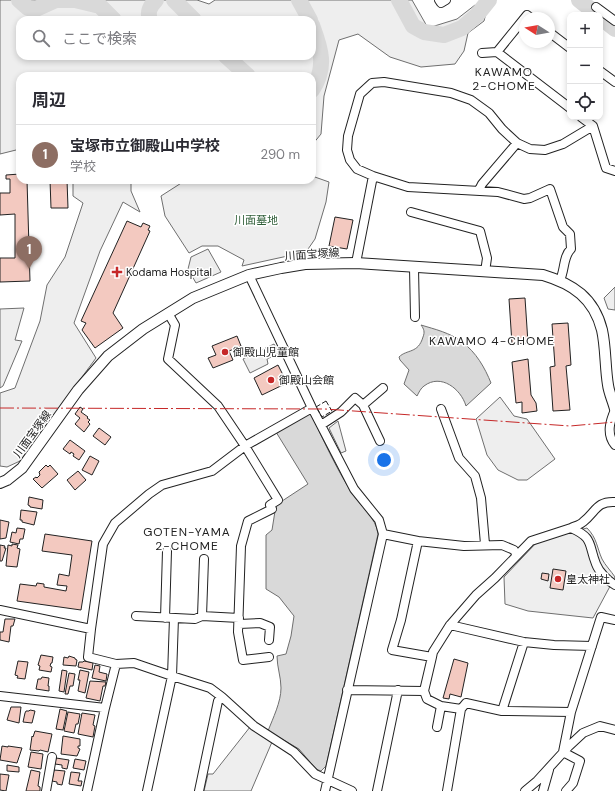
<!DOCTYPE html>
<html lang="ja">
<head>
<meta charset="utf-8">
<style>
	:root { --surface:#fff; --page:#f7f7f7; --text:#2b2b33; --muted:#7c7c81; --line:#e1e1e2; --accent:#0f766e }
	body { margin:0; font-family:"DM Sans","Noto Sans JP",sans-serif; background:var(--page); color:var(--text) }
	.controls { position:absolute; right:12px; top:12px; display:grid; overflow:hidden; border-radius:8px; box-shadow:0 2px 6px #0003 }
	.controls button { width:36px; height:36px; display:grid; place-items:center; padding:0; border:0; border-bottom:1px solid var(--line); background:var(--surface); color:var(--text); font:20px sans-serif }
	.compass { position:absolute; left:519px; top:12px; width:36px; height:36px; border-radius:50%; background:var(--surface); box-shadow:0 2px 6px #0003; rotate:281deg }
	.you { position:absolute; left:384px; top:460px; width:14px; height:14px; margin:-10px; border:3px solid #fff; border-radius:50%; background:#1a73e8; box-shadow:0 0 0 6px #1a73e833 }
	.badge { display:grid; place-items:center; width:26px; height:26px; border-radius:50%; background:var(--accent); color:#fff; font-size:13px; font-weight:700 }
	.pin { position:absolute; translate:-50% -33px; filter:drop-shadow(0 1px 2px #0008) }
	.pin::after { content:''; position:absolute; top:21px; width:14px; height:12px; background:inherit; clip-path:polygon(0 0,100% 0,50% 100%) }
	.list { margin:0; padding:0; list-style:none }
	h2 { display:flex; justify-content:space-between; align-items:center; height:52px; margin:0; padding:0 16px; font-size:17px }
	h2 small { font-size:13px; font-weight:400; color:var(--muted) }
	.list li { display:grid; grid-template-columns:26px 1fr auto; gap:12px; align-items:center; box-sizing:border-box; height:60px; padding:0 16px; border-top:1px solid var(--line) }
	.list b { display:block; font-size:15px; white-space:nowrap }
	.list p { margin:0; font-size:13px; white-space:nowrap; color:var(--muted) }
	.list em { font-size:13px; font-style:normal; color:var(--muted) }
	.icon { flex:none; width:22px; height:22px; fill:none; stroke:currentColor; stroke-width:2; stroke-linecap:round; stroke-linejoin:round }
	.map { position:relative; flex:none; width:615px; height:791px; overflow:hidden }
	.search { position:absolute; background:var(--surface); box-shadow:0 2px 6px #0003; left:16px; top:16px; width:300px; height:44px; display:flex; align-items:center; gap:10px; box-sizing:border-box; padding:0 14px; border-radius:12px; color:var(--muted); font-size:15px }
	.panel { position:absolute; background:var(--surface); box-shadow:0 2px 6px #0003; left:16px; top:72px; width:300px; height:112px; border-radius:12px }
	.map>svg:first-child { display:block }
</style>
</head>
<body>
<div class="map">
<svg width="615" height="791" viewBox="0 0 615 791">
	<rect width="100%" height="100%" fill="#fff"/>
	<path fill="#eee" stroke="#6f6f6f" fill-rule="evenodd" d="M0 0H197L209 4 215 0H412L428 28 457 19 475 5 486 13 484 21 468 33 464 51 455 64 421 67 390 57 358 34 339 40 324 96 321 134 312 145V76H20V149L0 154ZM20 20H312V56H20Z
		M312 176 329 182 326 202 315 239 306 252 242 266 244 260 218 246H202L189 253 165 216 161 196 186 180H312Z
		M73 180H131V191L140 212 123 202 100 251 74 323 96 358 20 461 7 467 0 466V393L15 388 40 321 47 285 65 257 83 203 73 196Z
		M615 287V310L608 309 604 298Z
		M24 308 15 340 22 341 3 386 0 388V309Z
		M500 397 514 416 527 419 555 459 527 480H518L498 470 487 455 476 419Z
		M338 421 346 451 341 453 329 428Z
		M587 528C597 538 597 548 602 559 605 565 611 571 615 577L593 618 528 611 505 604 504 577 538 541Z
		M250 727 272 742 251 791H204L208 774H213Z"/>
	<path fill="#ededed" stroke="#6f6f6f" d="M208 249 221 272 196 283 188 269 191 257Z
		M274 344 279 353 267 359 268 364 250 373 243 359Z"/>
	<path fill="#d9d9d9" stroke="#6f6f6f" d="M421 325C434 329 451 333 462 342 476 352 485 368 491 383L466 406C461 389 441 373 424 386 421 388 419 392 417 396L404 384 409 370 400 360 399 357C407 349 418 354 423 337 425 332 424 329 421 325Z
		M311 413C323 440 336 468 352 493 361 507 376 517 378 534L326 766 321 771 316 769 299 749 268 731C273 718 281 702 281 688 281 677 277 667 277 656L286 654 291 636 294 616 279 597 266 589V535L272 530 276 505 308 484 276 432Z"/>
	<g fill="none" stroke-linecap="round" stroke-linejoin="round">
		<path stroke="#d9d9d9" stroke-width="16" d="M19 0 28 8 36 9 56 0H75L100 6 114 20
			M174 0 194 20
			M299 0 310 20
			M399 0 413 26 424 32 444 35 462 28 477 15 489 0
			M579 0 598 15
			M600 17 615 29
			M150 20C147 12 150 6 156 0
			M312 25C321 49 327 68 312 90
			M226 56 248 76"/>
	</g>
	<path fill="#f3c9c0" stroke="#222" d="M20 174V180H27L30 281 0 282V258H15V214L0 215V193H10V179H6V175Z
		M50 180H67L68 208H51Z
		M335 217 353 220 347 249 329 246Z
		M127 221 141 227 143 223 150 226 148 230 150 231 113 313 123 328 95 348 82 330 86 323 81 321Z
		M525 298 528 343 512 344 509 299Z
		M568 323 571 365 566 366 570 410 553 411 550 367 555 366 552 324Z
		M237 336 241 346 229 351 233 360 213 368 208 358 216 355 212 346Z
		M528 359 531 395 536 403 537 411 522 413V402L516 403 512 362Z
		M278 365 287 383 262 395 254 378Z
		M80 407 83 409 81 412 88 417 87 418 90 420 88 422 90 424 84 432 75 424 80 418 75 414Z
		M99 428 111 437 105 445 93 436Z
		M70 440 85 451 79 460 73 456 74 454 71 452 70 454 63 449Z
		M90 456 99 461 92 475 82 470Z
		M46 465 48 467 50 465 58 474 42 488 33 479 36 477 37 478 40 475 39 472Z
		M78 471 86 480 75 490 67 480Z
		M29 497 43 500 42 509 30 507V506L28 505Z
		M21 510 37 512 34 525 22 522V520H20Z
		M0 520 9 522 6 538 0 539Z
		M17 528 25 529 23 539H20L19 544 10 542 12 532 16 533Z
		M45 534 92 541 81 610 17 601 20 584 36 586 37 583 44 584V587L66 591 67 586 57 585 59 574 69 576 72 555 42 551Z
		M12 544 18 545 17 548 20 549 17 567 6 566 8 545 12 546Z
		M0 545 5 546 4 548H6L2 561H0Z
		M553 569 566 571 563 590 550 588Z
		M542 573 549 574 548 581 541 579Z
		M5 619H15L13 626H11L9 642 0 640V632H3Z
		M41 655 53 657 52 663H51L50 666 52 667 51 672 39 670 40 666 38 665Z
		M69 656 75 658V659L77 660 76 666 63 665 64 657 68 658Z
		M454 659 468 663 461 697 450 694 449 699 443 698Z
		M18 661 28 662 25 679 17 678 18 676 15 675Z
		M84 661 93 663 92 670 78 667 79 662H83Z
		M95 665 100 666 99 672 107 674 106 681 92 678Z
		M62 670 67 671 64 692 59 691Z
		M80 670 89 672 85 693 78 691 80 680H78Z
		M69 673 75 674 73 686H70L68 694H65Z
		M42 677 49 678 48 686H49V691L36 689 38 679H41Z
		M90 681 106 682 105 686H103L100 701 86 698Z
		M11 707H21L19 723 7 720Z
		M60 709 67 711 63 730 56 729Z
		M30 710 35 711 32 723 23 722 25 713 26 711H29Z
		M68 712 80 714 78 724H76L74 733 64 731Z
		M82 713 95 715 93 725 95 726 93 737 78 734Z
		M35 731 52 734 48 752 40 750 39 751 30 750 32 736 33 737Z
		M63 736 80 739V746H78V748L80 749 77 756 61 754Z
		M2 746 8 747V746L22 748 17 763 0 760Z
		M31 752 43 754 41 769 28 767Z
		M56 758 69 760 67 769 62 768V765L55 764Z
		M75 759 86 761 84 770 73 768Z
		M7 765 19 767V772L7 771Z
		M31 770 40 772 38 786 40 787V791H26Z
		M54 770 65 771 62 785 57 784V782L52 781Z
		M71 772 80 773 78 781H82L81 786 69 784Z
		M0 774 9 775 6 791 0 790Z"/>
	<g fill="none" stroke-linecap="round" stroke-linejoin="round">
		<g stroke="#222" stroke-width="10">
			<path id="minor" d="M439 0 441 3 446 0
				M596 7 615 21
				M531 18 527 15 497 52 570 108
				M549 32 570 48
				M482 53 497 52
				M600 71 615 82
				M581 117 593 126 606 168 615 171
				M479 190 482 184 517 143
				M411 212 480 231 487 258 485 272
				M356 263 373 176
				M414 268 415 317
				M249 275 312 408 354 489 379 520 383 534 418 541 464 546 502 545 514 550 516 554
				M560 280C565 270 563 256 571 249L570 234 563 227 550 189 530 198 524 199 498 192 408 187 373 176 357 169 350 160 347 150 348 136 360 94 372 83 384 82 451 93 471 100 489 113 502 129 517 143 530 149 545 150 563 144 593 126
				M168 313 175 325 168 359 218 406 245 446 278 500 270 505 272 509 248 521 241 546 238 632 243 660 269 657
				M363 405 383 388
				M441 409 459 458 475 476 481 498 485 544
				M615 410C610 421 606 434 615 445
				M321 425 341 412 355 398 363 405 380 441
				M571 528C575 526 580 525 583 522 596 512 596 501 615 502
				M418 541 401 620 392 650 432 657 424 691 427 699 441 706 461 709 466 703 502 711 571 712
				M0 610 91 629
				M136 616 195 619 202 616 239 618
				M202 616 204 559
				M165 618 167 551
				M174 618 172 676 134 663 116 664 88 657 91 629 103 544 115 523 149 494 162 485 212 471 245 446 312 408
				M239 624 260 623 270 627 269 640
				M450 625 524 642 554 645 592 646
				M432 657 433 652 450 625 476 595 495 578 531 541 571 528C594 538 588 544 596 564 599 572 608 581 615 585
				M347 690 424 691
				M0 696 105 708
				M502 711 524 642
				M437 727 441 706
				M46 791 52 757
				M87 791 105 708 116 664
				M147 791 172 676 210 688 222 697
				M199 791 218 701 222 697 254 726 294 752 315 774 352 791
				M325 791 383 534
				M377 791 398 690
				M447 791 461 709
				M525 791 537 781 569 746 583 733 600 726 615 730
				M543 791 549 770
				M566 791 573 783 580 761 563 752 571 712 601 617 615 620"/>
		</g>
		<g stroke="#222" stroke-width="12">
			<path id="tertiary" d="M0 483 7 480 22 468 78 390 108 356 143 329 193 298 249 275 281 268 305 264 356 263 543 275C573 284 594 298 602 330 606 348 605 367 608 385 609 393 613 401 615 409"/>
		</g>
		<use href="#minor" stroke="#fff" stroke-width="8"/>
		<use href="#tertiary" stroke="#fff" stroke-width="10"/>
		<path stroke="#222" stroke-width="1" stroke-dasharray="5 2" stroke-linecap="butt" d="M326 401 332 411 322 417 316 407Z"/>
		<path stroke="#c62828" stroke-width="1" stroke-dasharray="14 3 2 3" stroke-linecap="butt" d="M0 408 325 409 570 426 615 422"/>
	</g>
	<g fill="#c62828" stroke="#fff" stroke-width="1.5">
		<path d="M115 266h4v4h4v4h-4v4h-4v-4h-4v-4h4z"/>
		<circle cx="225" cy="352" r="4"/>
		<circle cx="271" cy="380" r="4"/>
		<circle cx="558" cy="579" r="4"/>
	</g>
	<g text-anchor="middle" dominant-baseline="central" stroke-width="3" stroke-linejoin="round" paint-order="stroke">
		<g font-size="11" fill="#2f5e38" stroke="#fff">
			<text x="256" y="220">川面墓地</text>
		</g>
		<g font-size="11" fill="#222" stroke="#fff">
			<text transform="translate(312 254) rotate(-4)">川面宝塚線</text>
			<text transform="translate(32 434) rotate(-54)">川面宝塚線</text>
		</g>
		<g font-size="11" fill="#222" stroke="#fff" text-anchor="start">
			<text x="126" y="272">Kodama Hospital</text>
			<text x="233" y="352">御殿山児童館</text>
			<text x="279" y="380">御殿山会館</text>
			<text x="566" y="579">皇太神社</text>
		</g>
		<g font-size="12" letter-spacing="1" fill="#222" stroke="#fff">
			<text x="504" y="72">KAWAMO<tspan x="504" dy="14">2-CHOME</tspan></text>
			<text x="492" y="341">KAWAMO 4-CHOME</text>
			<text x="187" y="532">GOTEN-YAMA<tspan x="187" dy="14">2-CHOME</tspan></text>
		</g>
	</g>
</svg>
<div class="controls">
<button>+</button>
<button>−</button>
<button><svg class="icon" aria-label="locate" viewBox="0 0 24 24"><circle cx="12" cy="12" r="6"/><path d="M12 2v4M12 18v4M2 12h4M18 12h4"/></svg></button>
</div>
<svg class="compass" viewBox="-18 -18 36 36"><path d="M0-13l5 13h-10z" fill="#e53935"/><path d="M0 13l5-13h-10z" fill="#7c7c81"/></svg>
<div class="you"></div>
<div class="pin badge" style="left:29px;top:269px;background:#8d6e63">1</div>
<div class="search"><svg class="icon" aria-label="search" viewBox="0 0 24 24"><circle cx="10" cy="10" r="6"/><path d="M15 15l6 6"/></svg>ここで検索</div>
<section class="panel">
<h2>周辺<small></small></h2>
<ul class="list">
<li><span class="badge" style="background:#8d6e63">1</span><div><b>宝塚市立御殿山中学校</b><p>学校</p></div><em>290 m</em></li>
</ul>
</section>
</div>
</body>
</html>
